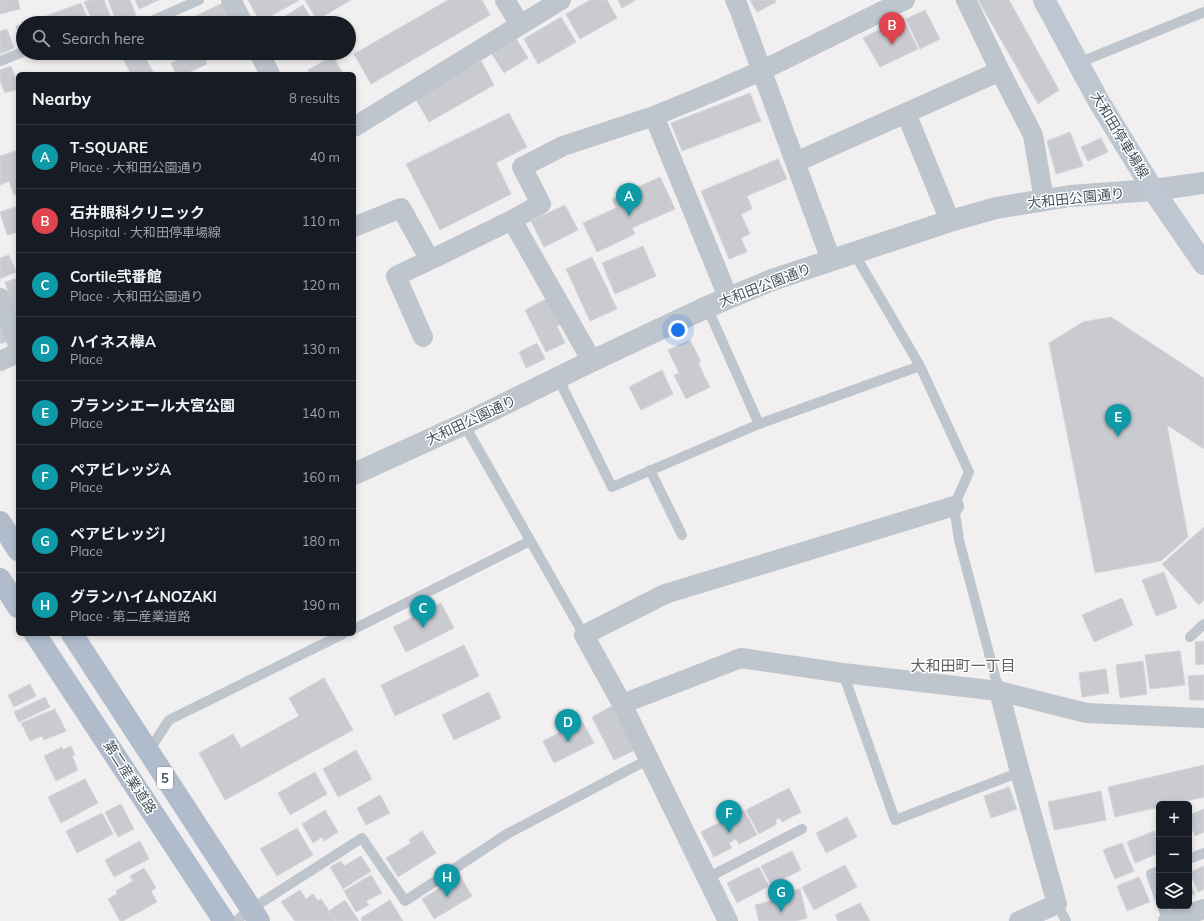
<!DOCTYPE html>
<html lang="en">
<head>
<meta charset="utf-8">
<style>
	:root { --surface:#171b24; --page:#20242c; --text:#f1f3f6; --muted:#9ea1a6; --line:#363941; --accent:#ea580c }
	body { margin:0; font-family:Mulish,"Noto Sans JP",sans-serif; background:var(--page); color:var(--text) }
	.controls { position:absolute; right:12px; bottom:12px; display:grid; overflow:hidden; border-radius:6px; box-shadow:0 2px 6px #0003 }
	.controls button { width:36px; height:36px; display:grid; place-items:center; padding:0; border:0; border-bottom:1px solid var(--line); background:var(--surface); color:var(--text); font:20px sans-serif }
	.you { position:absolute; left:678px; top:330px; width:14px; height:14px; margin:-10px; border:3px solid #fff; border-radius:50%; background:#1a73e8; box-shadow:0 0 0 6px #1a73e833 }
	.badge { display:grid; place-items:center; width:26px; height:26px; border-radius:50%; background:var(--accent); color:#fff; font-size:13px; font-weight:700 }
	.pin { position:absolute; translate:-50% -33px; filter:drop-shadow(0 1px 2px #0008) }
	.pin::after { content:''; position:absolute; top:21px; width:14px; height:12px; background:inherit; clip-path:polygon(0 0,100% 0,50% 100%) }
	.list { margin:0; padding:0; list-style:none }
	h2 { display:flex; justify-content:space-between; align-items:center; height:52px; margin:0; padding:0 16px; font-size:17px }
	h2 small { font-size:13px; font-weight:400; color:var(--muted) }
	.list li { display:grid; grid-template-columns:26px 1fr auto; gap:12px; align-items:center; box-sizing:border-box; height:64px; padding:0 16px; border-top:1px solid var(--line) }
	.list b { display:block; font-size:15px; white-space:nowrap }
	.list p { margin:0; font-size:13px; white-space:nowrap; color:var(--muted) }
	.list em { font-size:13px; font-style:normal; color:var(--muted) }
	.icon { flex:none; width:22px; height:22px; fill:none; stroke:currentColor; stroke-width:2; stroke-linecap:round; stroke-linejoin:round }
	.map { position:relative; flex:none; width:1204px; height:921px; overflow:hidden }
	.search { position:absolute; background:var(--surface); box-shadow:0 2px 6px #0003; left:16px; top:16px; width:340px; height:44px; display:flex; align-items:center; gap:10px; box-sizing:border-box; padding:0 14px; border-radius:22px; color:var(--muted); font-size:15px }
	.panel { position:absolute; background:var(--surface); box-shadow:0 2px 6px #0003; left:16px; top:72px; width:340px; height:564px; border-radius:6px }
	.map>svg:first-child { display:block }
</style>
</head>
<body>
<div class="map">
<svg width="1204" height="921" viewBox="0 0 1204 921">
	<rect width="100%" height="100%" fill="#f1efef"/>
	<path fill="#c9cbd1" stroke="#d3d5da" d="M0 0H18L20 9 0 14Z
		M89 0H104L113 23H98L95 16 91 18 84 2Z
		M108 0H130L136 15 117 23Z
		M135 0H159L139 9Z
		M248 0H298V1L260 22Z
		M305 0H351L317 20Z
		M448 0H482L490 15 371 84 354 54Z
		M590 0H607L617 18 580 39 566 14Z
		M618 0H636L622 8Z
		M750 0H775L776 2 757 12Z
		M978 0H1009L1059 90 1038 104Z
		M81 3 87 17 70 23H40L38 19Z
		M223 3 232 23H191L189 19Z
		M303 5 314 23H274Z
		M925 10 940 39 920 49 906 19Z
		M185 17 188 23H174Z
		M561 17 576 42 538 64 524 39Z
		M903 18 918 49 880 67 863 38Z
		M23 24V45L16 26Z
		M7 29 14 48 0 54V31Z
		M514 35 528 58 504 73 490 51Z
		M120 53H143L153 72 150 74H131Z
		M192 53H202L207 64 185 74H176L171 63Z
		M333 56 343 74H310L308 70Z
		M481 61 494 85 429 122 415 98Z
		M11 66 18 84V89L5 93 0 80V70Z
		M750 93 761 121 682 151 671 123Z
		M509 113 527 147 496 163 511 194 440 230 406 164Z
		M1070 132 1083 166 1056 174 1047 141Z
		M1101 138 1108 152 1088 161 1081 147Z
		M18 150V194L14 195 9 181 0 185V156Z
		M778 159 787 179 747 196 752 209 741 214 750 234 741 238 747 252 729 259 701 191Z
		M660 177 675 209 632 228 635 234 597 252 583 223 616 208 612 199Z
		M565 205 578 230 544 247 531 221Z
		M18 206V232L7 235 0 212Z
		M643 246 656 276 615 294 602 263Z
		M9 255 16 272 0 279V258Z
		M592 257 617 309 590 321 566 269Z
		M18 278V311L14 312 5 282Z
		M548 298 561 324 557 326 565 343 546 352 525 310Z
		M1111 317 1204 378V449L1167 425 1188 537 1161 561 1095 573 1049 343 1083 322Z
		M0 322 8 341 0 344Z
		M690 340 701 362 698 363 710 387 686 399 674 375 679 373 668 350Z
		M537 343 545 359 526 368 519 352Z
		M662 370 673 394 641 410 629 387Z
		M1204 527V600L1199 605 1162 564Z
		M1164 572 1177 608 1156 616 1142 580Z
		M1122 598 1133 625 1094 642 1082 615Z
		M441 603 454 628 406 652 393 627Z
		M1204 641V664L1196 665 1195 642Z
		M464 645 479 676 395 716 381 685Z
		M1180 651 1185 685 1150 689 1145 655Z
		M1143 661 1147 694 1120 698 1116 665Z
		M1106 669 1109 693 1082 697 1079 673Z
		M1204 675V700H1190L1188 676Z
		M324 678 353 730 225 800 199 753 233 734 241 748 299 716 289 698Z
		M30 684 36 696 14 707 8 695Z
		M489 692 501 718 454 740 442 715Z
		M45 697 50 707 19 722 14 712Z
		M612 706 635 750 614 760 592 717Z
		M55 709 66 731 44 740 42 736 30 741 21 723Z
		M582 721 594 743 554 763 543 741Z
		M71 746 75 755 72 756 78 770 56 781 44 756 62 747 63 750Z
		M356 750 372 779 338 797 323 769Z
		M1204 765V797L1172 804H1159V807L1115 817 1108 787Z
		M315 772 327 794 290 815 278 793Z
		M85 779 98 803 61 823 48 797Z
		M1009 787 1017 809 991 818 984 796Z
		M789 788 801 812 782 822 780 818 775 820 777 824 759 834 746 810Z
		M1101 791 1106 820 1054 830 1048 802Z
		M380 795 390 813 366 825 357 808Z
		M121 804 134 829 118 837 105 812Z
		M1204 809V832L1195 836 1189 822V815Z
		M325 810 338 832 324 841 322 837 313 843 302 824Z
		M744 810 757 835 739 844 736 839 729 843 732 848 714 857 701 832Z
		M102 813 113 834 77 853 66 831Z
		M847 817 857 837 826 853 816 833Z
		M297 828 313 855 277 876 260 849Z
		M422 831 436 853 398 877 386 858 411 843 409 840Z
		M1154 831 1159 842V853L1135 863 1127 842Z
		M140 841 149 859 114 877 105 860Z
		M1122 843 1134 871 1115 879 1103 850Z
		M792 851 801 870 771 885 761 866Z
		M361 856 371 871 343 889 330 867 341 861 344 866Z
		M845 865 857 887 814 910 802 887Z
		M1204 866V889L1198 892 1190 872Z
		M759 867 769 886 737 903 727 883Z
		M144 868 156 888 151 891 157 902 123 921H120L108 899 117 894 116 891 133 881 130 876Z
		M371 875 382 893 366 901 369 905 356 912 344 891Z
		M460 876 472 896 434 919 422 899Z
		M1139 877 1150 902 1127 911 1117 886Z
		M1189 881 1195 894 1189 896Z
		M800 889 807 918 796 921H759L755 905 778 899 777 895Z
		M300 890 306 899 313 894 318 901 321 899 336 921H295L281 902Z
		M345 900 359 921H336L329 911Z
		M390 900 403 921H362L361 918Z
		M860 903 870 921H838L835 915Z"/>
	<g fill="none" stroke-linecap="round" stroke-linejoin="round">
		<path stroke="#bec5cd" stroke-width="10" d="M147 23 199 0
			M0 61 23 52
			M1078 63 1204 12
			M854 253 920 366 969 472 954 506 959 540 999 691
			M707 307 759 424
			M558 378 612 487 759 424 920 366
			M464 424 584 635
			M650 470 682 535
			M354 629 530 541
			M1190 637 1204 624
			M843 673 895 820 1020 772
			M148 752 169 720 343 634
			M1189 859 1204 853
			M1159 871 1151 874 1159 897
			M707 878 802 829
			M1057 904 1066 921
			M1162 906 1168 921
			M236 921 251 909 362 838 405 901 507 834 649 759"/>
		<path stroke="#bec5cd" stroke-width="20" d="M231 0 243 23
			M505 0 520 25
			M735 0 738 6 831 260
			M259 53 270 74
			M1000 71 1033 135 1044 200
			M906 113 950 221
			M654 116 728 297
			M354 127 561 0
			M796 162 1000 71 966 0
			M354 227 401 208 430 260 512 220
			M0 298 18 345
			M423 337 396 276 430 260
			M0 361 18 353
			M592 361 512 220 541 204 522 167 563 146 654 116 720 89 763 70 905 0
			M999 691 1020 772 1057 904 1019 921
			M622 704 741 658 843 673 999 691 1086 713 1204 718
			M728 921 622 704 584 635 665 594 954 506
			M1168 921 1204 909"/>
		<path stroke="#bec5cd" stroke-width="22" d="M354 474 464 424 592 361 707 307 772 280 950 221 996 208 1070 196 1153 190 1204 183"/>
		<path stroke="#bec6d2" stroke-width="22" d="M1044 0 1098 100 1153 190 1204 264"/>
		<path stroke="#b0bccc" stroke-width="22" d="M0 522 18 550
			M0 579 18 607
			M35 634 224 921
			M72 634 259 921"/>
	</g>
	<g text-anchor="middle" dominant-baseline="central" stroke-width="3" stroke-linejoin="round" paint-order="stroke">
		<rect fill="#fff" stroke="#7f858c" stroke-width="1" x="157" y="767" width="16" height="22" rx="3"/>
		<g font-size="13" font-weight="bold" fill="#48515b">
			<text x="165" y="778">5</text>
		</g>
		<g font-size="14" fill="#48515b" stroke="#fff">
			<text transform="translate(1120 135) rotate(59)">大和田停車場線</text>
			<text transform="translate(1076 198) rotate(-6)">大和田公園通り</text>
			<text transform="translate(765 285) rotate(-21)">大和田公園通り</text>
			<text transform="translate(471 420) rotate(-25)">大和田公園通り</text>
			<text transform="translate(130 777) rotate(57)">第二産業道路</text>
		</g>
		<g font-size="15" fill="#5c5f63" stroke="#fff">
			<text x="963" y="665">大和田町一丁目</text>
		</g>
	</g>
</svg>
<div class="controls">
<button>+</button>
<button>−</button>
<button><svg class="icon" aria-label="layers" viewBox="0 0 24 24"><path d="M12 4l9 5-9 5-9-5zM3 14l9 5 9-5"/></svg></button>
</div>
<div class="you"></div>
<div class="pin badge" style="left:629px;top:216px;background:#0f9aa8">A</div>
<div class="pin badge" style="left:892px;top:45px;background:#e0444e">B</div>
<div class="pin badge" style="left:423px;top:628px;background:#0f9aa8">C</div>
<div class="pin badge" style="left:568px;top:742px;background:#0f9aa8">D</div>
<div class="pin badge" style="left:1118px;top:437px;background:#0f9aa8">E</div>
<div class="pin badge" style="left:729px;top:833px;background:#0f9aa8">F</div>
<div class="pin badge" style="left:781px;top:912px;background:#0f9aa8">G</div>
<div class="pin badge" style="left:447px;top:897px;background:#0f9aa8">H</div>
<div class="search"><svg class="icon" aria-label="search" viewBox="0 0 24 24"><circle cx="10" cy="10" r="6"/><path d="M15 15l6 6"/></svg>Search here</div>
<section class="panel">
<h2>Nearby<small>8 results</small></h2>
<ul class="list">
<li><span class="badge" style="background:#0f9aa8">A</span><div><b>T-SQUARE</b><p>Place · 大和田公園通り</p></div><em>40 m</em></li>
<li><span class="badge" style="background:#e0444e">B</span><div><b>石井眼科クリニック</b><p>Hospital · 大和田停車場線</p></div><em>110 m</em></li>
<li><span class="badge" style="background:#0f9aa8">C</span><div><b>Cortile弐番館</b><p>Place · 大和田公園通り</p></div><em>120 m</em></li>
<li><span class="badge" style="background:#0f9aa8">D</span><div><b>ハイネス欅A</b><p>Place</p></div><em>130 m</em></li>
<li><span class="badge" style="background:#0f9aa8">E</span><div><b>ブランシエール大宮公園</b><p>Place</p></div><em>140 m</em></li>
<li><span class="badge" style="background:#0f9aa8">F</span><div><b>ペアビレッジA</b><p>Place</p></div><em>160 m</em></li>
<li><span class="badge" style="background:#0f9aa8">G</span><div><b>ペアビレッジJ</b><p>Place</p></div><em>180 m</em></li>
<li><span class="badge" style="background:#0f9aa8">H</span><div><b>グランハイムNOZAKI</b><p>Place · 第二産業道路</p></div><em>190 m</em></li>
</ul>
</section>
</div>
</body>
</html>
